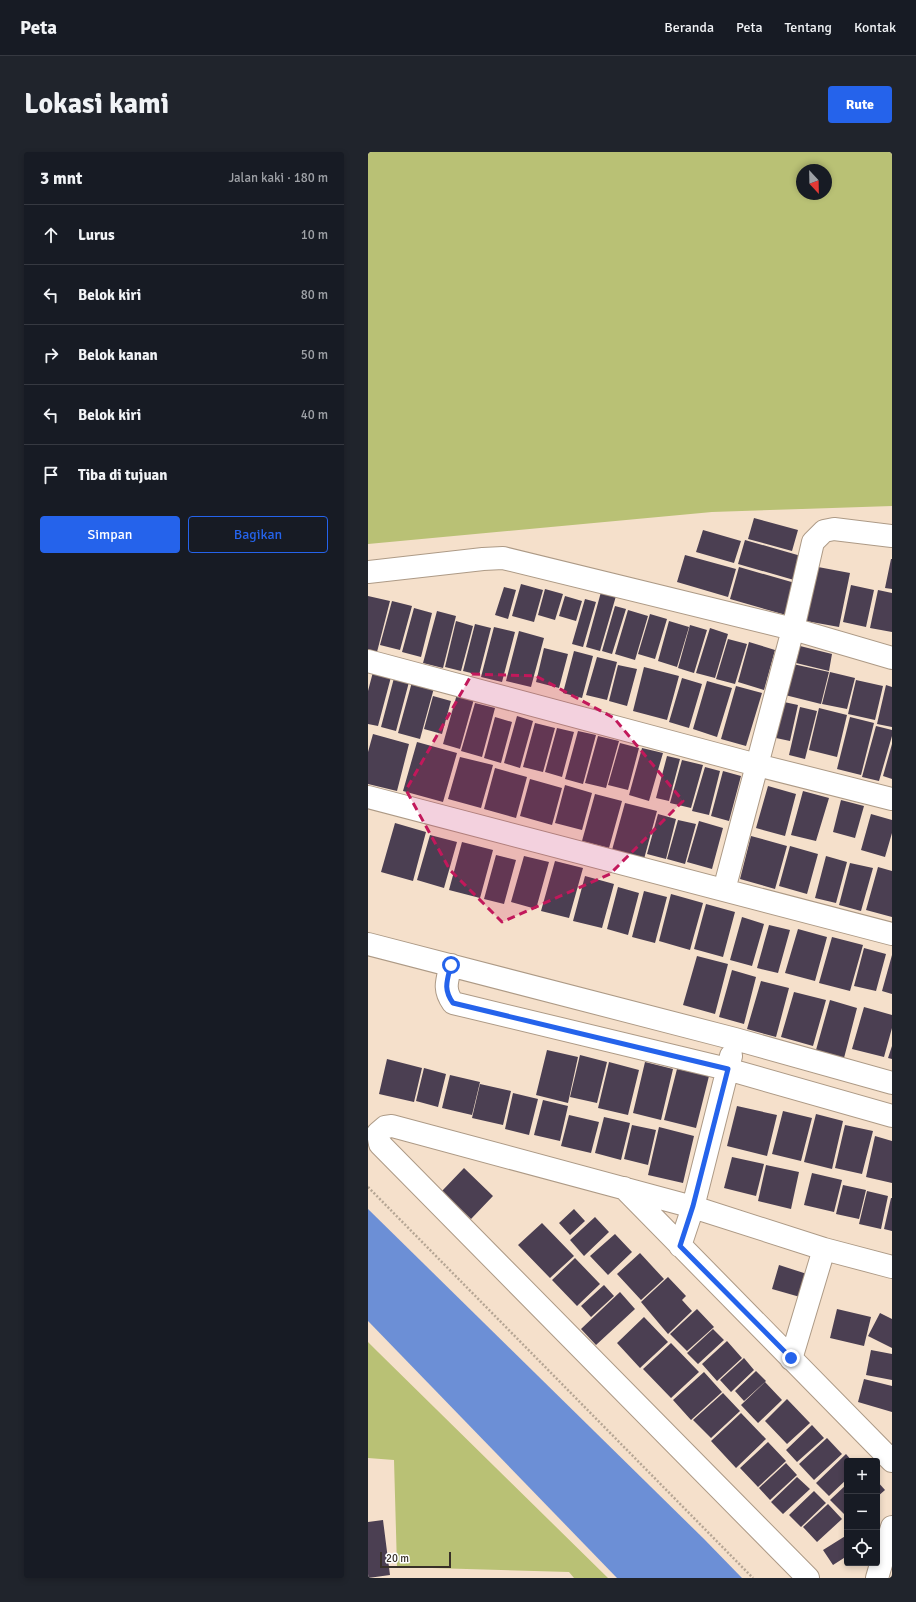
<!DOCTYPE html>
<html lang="id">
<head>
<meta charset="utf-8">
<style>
	:root { --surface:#171b24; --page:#20242c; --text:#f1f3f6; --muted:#9ea1a6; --line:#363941; --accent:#2563eb }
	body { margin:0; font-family:Signika,sans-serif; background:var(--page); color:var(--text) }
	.controls { position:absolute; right:12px; bottom:12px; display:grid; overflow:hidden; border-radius:4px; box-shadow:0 2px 6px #0003 }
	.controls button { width:36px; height:36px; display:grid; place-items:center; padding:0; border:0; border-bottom:1px solid var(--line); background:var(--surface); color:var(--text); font:20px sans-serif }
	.compass { position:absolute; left:428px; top:12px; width:36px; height:36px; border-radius:50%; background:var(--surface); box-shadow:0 2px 6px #0003; rotate:158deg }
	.scale { position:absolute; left:12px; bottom:10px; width:71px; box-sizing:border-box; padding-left:4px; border:2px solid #383028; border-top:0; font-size:11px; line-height:14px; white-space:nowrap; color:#383028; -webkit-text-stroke:3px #fff; paint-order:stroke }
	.stop { position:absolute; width:12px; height:12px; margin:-9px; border:3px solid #2563eb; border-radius:50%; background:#fff }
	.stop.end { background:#2563eb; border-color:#fff; box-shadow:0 1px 4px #0008 }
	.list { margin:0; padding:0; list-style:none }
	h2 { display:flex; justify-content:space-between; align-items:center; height:52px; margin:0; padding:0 16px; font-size:17px }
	h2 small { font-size:13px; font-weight:400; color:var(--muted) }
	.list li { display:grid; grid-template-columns:26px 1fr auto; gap:12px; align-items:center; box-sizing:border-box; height:60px; padding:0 16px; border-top:1px solid var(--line) }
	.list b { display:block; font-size:15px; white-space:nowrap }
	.list em { font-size:13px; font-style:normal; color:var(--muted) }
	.actions { display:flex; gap:8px; padding:12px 16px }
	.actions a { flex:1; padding:9px 0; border:1px solid var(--accent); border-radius:4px; text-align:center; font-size:14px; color:var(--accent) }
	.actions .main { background:var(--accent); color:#fff }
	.icon { flex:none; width:22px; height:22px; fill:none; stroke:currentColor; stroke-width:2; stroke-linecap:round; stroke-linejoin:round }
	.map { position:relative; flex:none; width:524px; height:1426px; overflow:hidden; border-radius:4px }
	header { display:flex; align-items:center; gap:24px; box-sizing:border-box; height:56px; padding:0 20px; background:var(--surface); border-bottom:1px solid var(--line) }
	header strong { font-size:19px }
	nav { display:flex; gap:22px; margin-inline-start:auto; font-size:14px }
	.intro { display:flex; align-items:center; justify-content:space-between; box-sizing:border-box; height:96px; padding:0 24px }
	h1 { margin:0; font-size:28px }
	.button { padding:10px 18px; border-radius:4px; background:var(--accent); color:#fff; font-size:14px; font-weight:700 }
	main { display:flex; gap:24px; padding:0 24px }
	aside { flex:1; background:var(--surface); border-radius:4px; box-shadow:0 2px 6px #0003 }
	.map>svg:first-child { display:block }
</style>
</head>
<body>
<header>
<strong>Peta</strong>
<nav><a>Beranda</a><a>Peta</a><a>Tentang</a><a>Kontak</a></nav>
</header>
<div class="intro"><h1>Lokasi kami</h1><a class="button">Rute</a></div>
<main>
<aside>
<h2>3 mnt<small>Jalan kaki · 180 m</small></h2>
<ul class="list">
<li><svg class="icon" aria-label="ahead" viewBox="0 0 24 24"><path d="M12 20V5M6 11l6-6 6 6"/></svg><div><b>Lurus</b></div><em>10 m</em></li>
<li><svg class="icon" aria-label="left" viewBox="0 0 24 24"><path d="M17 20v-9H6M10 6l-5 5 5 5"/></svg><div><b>Belok kiri</b></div><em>80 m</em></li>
<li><svg class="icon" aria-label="right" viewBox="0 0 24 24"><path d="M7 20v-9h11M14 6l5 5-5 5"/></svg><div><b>Belok kanan</b></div><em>50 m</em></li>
<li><svg class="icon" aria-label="left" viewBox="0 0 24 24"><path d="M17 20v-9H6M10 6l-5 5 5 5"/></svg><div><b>Belok kiri</b></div><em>40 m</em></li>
<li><svg class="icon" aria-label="arrive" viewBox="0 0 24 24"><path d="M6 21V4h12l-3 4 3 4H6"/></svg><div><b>Tiba di tujuan</b></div></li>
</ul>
<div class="actions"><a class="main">Simpan</a><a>Bagikan</a></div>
</aside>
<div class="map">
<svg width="524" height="1426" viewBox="0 0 524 1426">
	<rect width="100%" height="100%" fill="#f5e0cb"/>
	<path fill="#b9c175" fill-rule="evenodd" d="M0 0H524V354L344 360 0 392ZM434 18H458V42H434Z
		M0 1190 10 1200 240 1426H206L201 1420 29 1415 26 1308 0 1306Z"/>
	<path fill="#6c8fd6" d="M0 1057 336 1387 374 1426H249L0 1169Z"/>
	<path fill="#4b3f52" d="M386 366 430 378 424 399 380 387Z
		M335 378 373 389 366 411 328 400Z
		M377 388 433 404 426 428 370 412Z
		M317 403 368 417 360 445 309 430Z
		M523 407H524V437L517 436Z
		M371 415 427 431 418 463 362 447Z
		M450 415 482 421 471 475 438 469Z
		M153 432 175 438 166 470 144 464Z
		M483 433 506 438 498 475 475 470Z
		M136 435 148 438 140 467 127 463Z
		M177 437 195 442 187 468 170 463Z
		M510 438 524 441V480L502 476Z
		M233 440 248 444 232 499 218 495Z
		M0 444 22 449 9 500 0 497Z
		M197 444 214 449 208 469 191 464Z
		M217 447 228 450 215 495 204 492Z
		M24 449 44 454 32 498 12 493Z
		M247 454 258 457 244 502 234 499Z
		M46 456 64 461 53 505 34 500Z
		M260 458 280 464 267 508 247 502Z
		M69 459 88 464 75 516 55 511Z
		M282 462 299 467 287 507 270 502Z
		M88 469 105 474 93 519 77 515Z
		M301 469 321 475 309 515 290 509Z
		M107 472 123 476 111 523 95 519Z
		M322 473 339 478 326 521 310 516Z
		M126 475 147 480 134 530 113 525Z
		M342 476 360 482 347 526 328 521Z
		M151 479 176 486 163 535 138 529Z
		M360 487 379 492 367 532 348 527Z
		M381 490 407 498 396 538 370 530Z
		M432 494 464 502 461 519 428 511Z
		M176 496 200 502 191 536 168 530Z
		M206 499 225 504 214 546 195 541Z
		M229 505 249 510 239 548 218 543Z
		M425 512 461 520 453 552 417 543Z
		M250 513 269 517 259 554 241 549Z
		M276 515 311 524 299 568 265 559Z
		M5 520 23 525 10 574 0 572V539Z
		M462 520 487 526 479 557 454 552Z
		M26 526 41 530 28 579 13 575Z
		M314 526 334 532 321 576 301 570Z
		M488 528 515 534 507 568 480 562Z
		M339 529 364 536 349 585 325 577Z
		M44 530 66 536 52 587 30 581Z
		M518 533 524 535V575L509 572Z
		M368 534 394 541 378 594 353 587Z
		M89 542 106 547 92 597 75 592Z
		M65 544 83 549 74 582 56 577Z
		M416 550 430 553 422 589 408 586Z
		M107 551 127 556 114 605 93 599Z
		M432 555 449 559 437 607 421 603Z
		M451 556 479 563 469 605 441 598Z
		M149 564 165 569 152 616 136 611Z
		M127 565 144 570 133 611 116 606Z
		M482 565 506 571 493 623 469 617Z
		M167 571 187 576 175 620 155 615Z
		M508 574 524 578V584L511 629 494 625Z
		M189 576 206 580 194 625 177 620Z
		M210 579 228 583 215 632 197 627Z
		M5 582 41 592 29 639 0 632V600Z
		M230 584 251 589 238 636 217 631Z
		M49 590 89 601 75 650 35 639Z
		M252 591 271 596 260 638 240 633Z
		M524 592V627L515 624Z
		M274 596 295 601 281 649 261 643Z
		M299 604 312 607 301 649 288 646Z
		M92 605 125 613 113 656 80 647Z
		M314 608 335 613 323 656 302 651Z
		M337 615 352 619 341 663 324 659Z
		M127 616 159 625 148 666 116 657Z
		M355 619 373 624 361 669 343 664Z
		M162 627 194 636 184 673 152 664Z
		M197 633 224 641 214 678 187 671Z
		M400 634 428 642 417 684 388 676Z
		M435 639 461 646 448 689 423 683Z
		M227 642 254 649 241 696 214 689Z
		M473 648 496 654 487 686 465 680Z
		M257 651 289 659 276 707 244 698Z
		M290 662 308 667 298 707 279 702Z
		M503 662 524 668V681L517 705 493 698Z
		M310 668 328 672 317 712 299 707Z
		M331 669 355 676 344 717 319 710Z
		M27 671 58 680 45 729 13 720Z
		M62 683 89 690 76 736 49 728Z
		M383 684 419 694 407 737 372 727Z
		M94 690 125 698 112 746 81 738Z
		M422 694 450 702 439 742 411 734Z
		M128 703 148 708 136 752 116 747Z
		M156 704 181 710 168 757 143 750Z
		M458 704 479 710 468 751 447 746Z
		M187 709 215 716 201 766 173 759Z
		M482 711 505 716 493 759 471 753Z
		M510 715 524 719V765L498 758Z
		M217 724 246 732 234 776 205 769Z
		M250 735 271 741 260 783 239 777Z
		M276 739 299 745 287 791 264 785Z
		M303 742 335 751 322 798 291 789Z
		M338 752 367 760 355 805 326 797Z
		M374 765 396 772 384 814 362 808Z
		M401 773 422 778 410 821 389 816Z
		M430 777 459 785 447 829 417 821Z
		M464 785 495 793 482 839 451 831Z
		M496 796 518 802 508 839 486 834Z
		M524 803V842L514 839Z
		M329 804 360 812 347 862 315 853Z
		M364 818 388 825 376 872 351 865Z
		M393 829 421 836 408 885 379 877Z
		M426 840 458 848 445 894 413 885Z
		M462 848 489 856 476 906 448 898Z
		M496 855 524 863V876L516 905 484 897Z
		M524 894V907L520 906Z
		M179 898 210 905 200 951 168 943Z
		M212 903 239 910 229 951 202 945Z
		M19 907 54 916 46 950 11 942Z
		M241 910 271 918 260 963 230 956Z
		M277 910 305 917 293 968 265 961Z
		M56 916 78 922 70 955 48 949Z
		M309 917 341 924 328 976 296 968Z
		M82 923 112 930 104 963 74 956Z
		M112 932 143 939 135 973 104 966Z
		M145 941 170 947 161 983 137 977Z
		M175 948 200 954 192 989 166 983Z
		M369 954 409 963 399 1004 359 994Z
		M415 959 444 966 433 1009 404 1002Z
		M448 962 475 969 464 1017 436 1010Z
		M201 963 231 970 223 1001 193 994Z
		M236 965 262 971 253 1008 227 1001Z
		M264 973 288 978 280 1013 256 1007Z
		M477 973 505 979 494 1022 467 1016Z
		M291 975 326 984 315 1031 280 1023Z
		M507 984 524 989V1031L498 1025Z
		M364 1005 396 1012 388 1044 356 1036Z
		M398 1013 431 1020 423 1057 390 1049Z
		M96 1016 125 1044 103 1067 74 1039Z
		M444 1021 474 1028 466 1060 436 1053Z
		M475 1033 498 1038 491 1067 468 1062Z
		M499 1039 520 1044 513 1077 491 1072Z
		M523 1046H524V1079L516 1077Z
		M206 1057 217 1069 202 1083 191 1071Z
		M227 1065 241 1080 216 1104 202 1088Z
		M174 1071 206 1104 182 1126 150 1093Z
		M247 1082 264 1100 240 1123 222 1104Z
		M272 1101 296 1127 273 1148 249 1122Z
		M207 1106 232 1132 209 1154 184 1128Z
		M411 1113 439 1122 432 1145 404 1137Z
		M300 1125 318 1144 314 1148 324 1159 300 1182 273 1150Z
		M236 1133 246 1144 223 1165 213 1154Z
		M252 1140 267 1157 228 1193 213 1177Z
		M329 1157 346 1175 319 1199 302 1182Z
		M469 1157 503 1165 496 1194 462 1186Z
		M512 1161 524 1167V1196L500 1184Z
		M276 1165 300 1190 272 1216 249 1191Z
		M345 1177 356 1188 330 1212 319 1201Z
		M359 1189 374 1206 349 1229 334 1212Z
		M303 1191 331 1220 303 1246 275 1217Z
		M503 1198 524 1202V1228L498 1223Z
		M376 1206 386 1218 363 1240 352 1228Z
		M388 1219 398 1229 376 1249 367 1239Z
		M336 1220 354 1240 323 1268 305 1248Z
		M496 1227 524 1234V1260L490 1250Z
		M397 1230 414 1248 390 1271 373 1253Z
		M355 1241 372 1259 343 1286 325 1268Z
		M419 1247 442 1271 419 1292 397 1269Z
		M373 1261 398 1287 368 1316 343 1289Z
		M444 1273 456 1286 429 1310 418 1298Z
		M459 1286 474 1302 446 1328 431 1312Z
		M400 1290 418 1309 390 1335 372 1316Z
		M478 1302 484 1309H479V1327L461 1344 448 1331Z
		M418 1311 429 1323 402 1348 391 1336Z
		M429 1325 442 1337 415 1362 403 1350Z
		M509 1329 517 1338 509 1345Z
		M479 1332V1365L462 1348Z
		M446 1339 458 1351 433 1375 421 1363Z
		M460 1352 474 1367 449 1390 435 1375Z
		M15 1368 22 1423 0 1426V1370Z
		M479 1383V1404L465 1413 455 1398Z"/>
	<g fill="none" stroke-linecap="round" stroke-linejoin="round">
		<g stroke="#ad9a86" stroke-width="24">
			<path id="minor" d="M0 420 115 407 135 406 425 477 524 506
				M0 509 389 613 524 647
				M0 645 524 782
				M356 738 425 477 445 390 456 379 466 377 524 384
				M0 792 367 887 524 931
				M83 813C79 829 75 837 85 851L359 917 524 964
				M256 1036 524 1309
				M312 1094 325 1055 363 904
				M423 1207 456 1097
				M440 1426 12 992 10 981 17 975 24 974 325 1055 456 1097 524 1115
				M509 1426 524 1375"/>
		</g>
		<path stroke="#b5a594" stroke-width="2.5" stroke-dasharray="2 2" stroke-linecap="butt" d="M0 1035 385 1426"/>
		<use href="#minor" stroke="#fff" stroke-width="22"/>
	</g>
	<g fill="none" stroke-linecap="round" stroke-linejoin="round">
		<path stroke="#2563eb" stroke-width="5" d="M83 813C79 829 75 837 85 851L360 917 325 1054 312 1094 423 1206"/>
	</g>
	<path fill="#c2185b" fill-opacity="0.2" stroke="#c2185b" stroke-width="3" stroke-dasharray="8 5" stroke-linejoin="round" d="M104 522 168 524 246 566 315 649 242 722 134 770 82 718 38 638Z"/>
</svg>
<div class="controls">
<button>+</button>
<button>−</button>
<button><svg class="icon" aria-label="locate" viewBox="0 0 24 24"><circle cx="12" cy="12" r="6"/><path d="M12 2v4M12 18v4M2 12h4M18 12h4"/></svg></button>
</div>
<svg class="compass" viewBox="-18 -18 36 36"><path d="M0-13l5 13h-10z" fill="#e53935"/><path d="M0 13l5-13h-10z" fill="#9ea1a6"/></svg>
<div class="scale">20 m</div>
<div class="stop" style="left:83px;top:813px"></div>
<div class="stop end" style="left:423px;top:1206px"></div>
</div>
</main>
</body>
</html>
